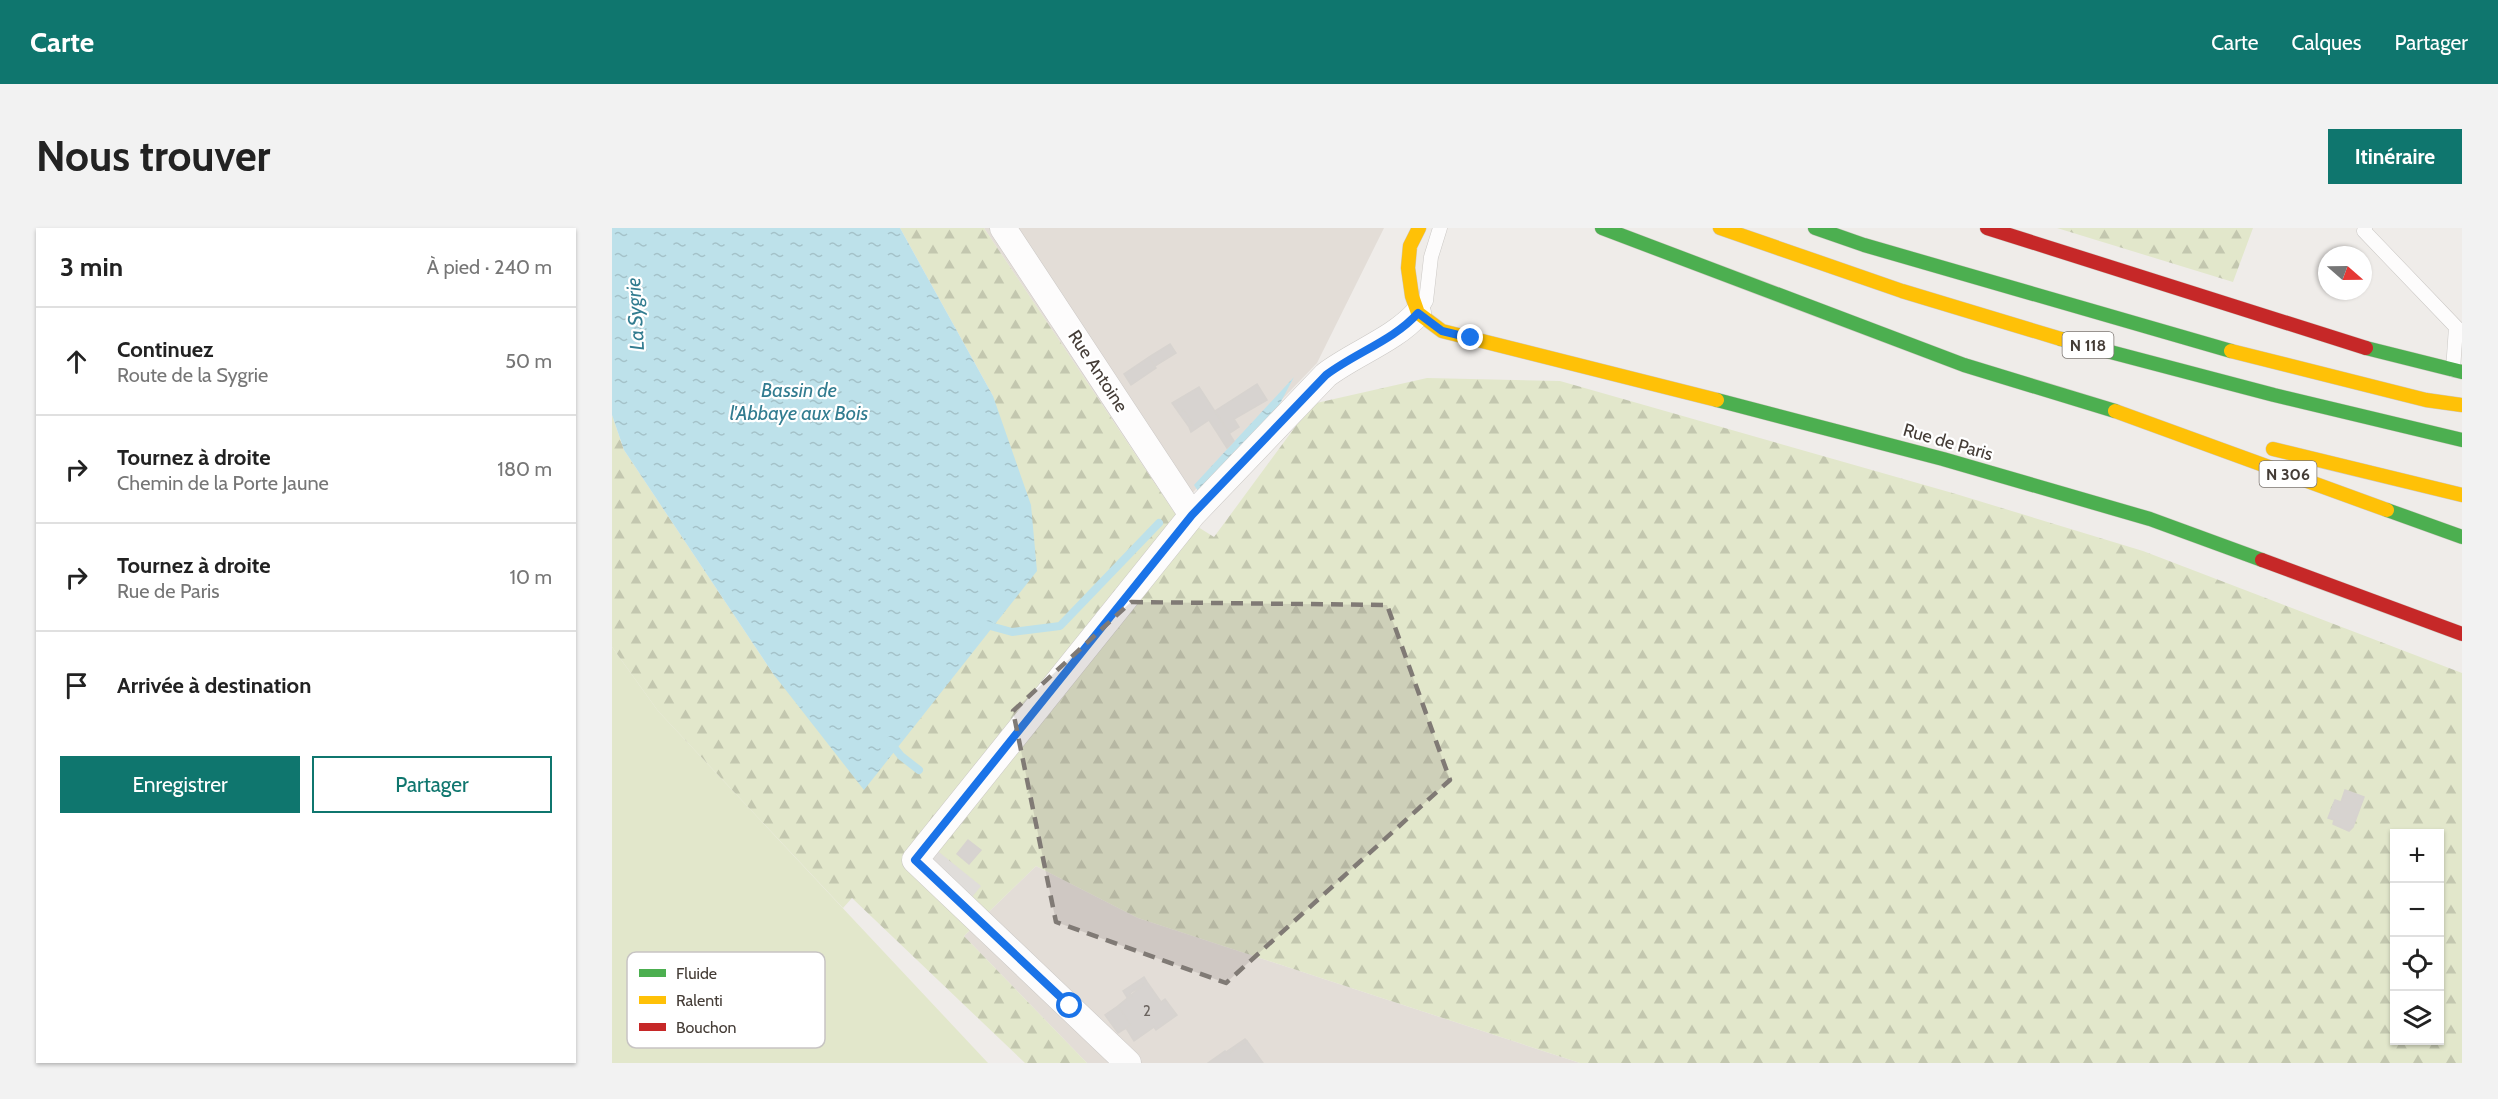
<!DOCTYPE html>
<html lang="fr">
<head>
<meta charset="utf-8">
<style>
	:root { --surface:#fff; --page:#f2f2f2; --text:#222; --muted:#767676; --line:#e0e0e0; --accent:#0f766e }
	body { margin:0; font-family:Cabin,sans-serif; background:var(--page); color:var(--text) }
	.controls { position:absolute; right:18px; bottom:18px; display:grid; overflow:hidden; border-radius:0px; box-shadow:0 2px 4px #0004 }
	.controls button { width:54px; height:54px; display:grid; place-items:center; padding:0; border:0; border-bottom:2px solid var(--line); background:var(--surface); color:var(--text); font:30px sans-serif }
	.compass { position:absolute; left:1706px; top:18px; width:54px; height:54px; border-radius:50%; background:var(--surface); box-shadow:0 2px 4px #0004; rotate:110deg }
	.stop { position:absolute; width:18px; height:18px; margin:-14px; border:4px solid #1a73e8; border-radius:50%; background:#fff }
	.stop.end { background:#1a73e8; border-color:#fff; box-shadow:0 2px 6px #0008 }
	.list { margin:0; padding:0; list-style:none }
	h2 { display:flex; justify-content:space-between; align-items:center; height:78px; margin:0; padding:0 24px; font-size:26px }
	h2 small { font-size:20px; font-weight:400; color:var(--muted) }
	.list li { display:grid; grid-template-columns:39px 1fr auto; gap:18px; align-items:center; box-sizing:border-box; height:108px; padding:0 24px; border-top:2px solid var(--line) }
	.list b { display:block; font-size:22px; white-space:nowrap }
	.list p { margin:0; font-size:20px; white-space:nowrap; color:var(--muted) }
	.list em { font-size:20px; font-style:normal; color:var(--muted) }
	.actions { display:flex; gap:12px; padding:18px 24px }
	.actions a { flex:1; padding:14px 0; border:2px solid var(--accent); border-radius:0px; text-align:center; font-size:21px; color:var(--accent) }
	.actions .main { background:var(--accent); color:#fff }
	.icon { flex:none; width:33px; height:33px; fill:none; stroke:currentColor; stroke-width:2; stroke-linecap:round; stroke-linejoin:round }
	.map { position:relative; flex:none; width:1850px; height:835px; overflow:hidden; border-radius:0px }
	header { display:flex; align-items:center; gap:36px; box-sizing:border-box; height:84px; padding:0 30px; background:var(--accent); color:#fff }
	header strong { font-size:28px }
	nav { display:flex; gap:33px; margin-inline-start:auto; font-size:21px }
	.intro { display:flex; align-items:center; justify-content:space-between; box-sizing:border-box; height:144px; padding:0 36px }
	h1 { margin:0; font-size:42px }
	.button { padding:15px 27px; border-radius:0px; background:var(--accent); color:#fff; font-size:21px; font-weight:700 }
	main { display:flex; gap:36px; padding:0 36px }
	aside { flex:1; background:var(--surface); border-radius:0px; box-shadow:0 2px 4px #0004 }
	.map>svg:first-child { display:block }
</style>
</head>
<body>
<header>
<strong>Carte</strong>
<nav><a>Carte</a><a>Calques</a><a>Partager</a></nav>
</header>
<div class="intro"><h1>Nous trouver</h1><a class="button">Itinéraire</a></div>
<main>
<aside>
<h2>3 min<small>À pied · 240 m</small></h2>
<ul class="list">
<li><svg class="icon" aria-label="ahead" viewBox="0 0 24 24"><path d="M12 20V5M6 11l6-6 6 6"/></svg><div><b>Continuez</b><p>Route de la Sygrie</p></div><em>50 m</em></li>
<li><svg class="icon" aria-label="right" viewBox="0 0 24 24"><path d="M7 20v-9h11M14 6l5 5-5 5"/></svg><div><b>Tournez à droite</b><p>Chemin de la Porte Jaune</p></div><em>180 m</em></li>
<li><svg class="icon" aria-label="right" viewBox="0 0 24 24"><path d="M7 20v-9h11M14 6l5 5-5 5"/></svg><div><b>Tournez à droite</b><p>Rue de Paris</p></div><em>10 m</em></li>
<li><svg class="icon" aria-label="arrive" viewBox="0 0 24 24"><path d="M6 21V4h12l-3 4 3 4H6"/></svg><div><b>Arrivée à destination</b></div></li>
</ul>
<div class="actions"><a class="main">Enregistrer</a><a>Partager</a></div>
</aside>
<div class="map">
<svg width="1850" height="835" viewBox="0 0 1850 835">
	<defs>
		<pattern id="forest-firs" width="22" height="20" patternUnits="userSpaceOnUse" patternTransform="scale(1.5)"><rect width="22" height="20" fill="#e2e7cb"/><path d="M5 1l3.5 6h-7zM16 11l3.5 6h-7z" fill="#c3c7af"/></pattern>
		<pattern id="water-ripples" width="26" height="14" patternUnits="userSpaceOnUse" patternTransform="scale(1.5)"><rect width="26" height="14" fill="#bde1ea"/><path d="M2 4q2-2 4 0t4 0M15 11q2-2 4 0t4 0" fill="none" stroke="#a4c2c9"/></pattern>
	</defs>
	<rect width="100%" height="100%" fill="#efece9"/>
	<path fill="#e3ddd7" d="M372 0H772L705 135 562 284Z
		M424 638 526 690 968 835H475L352 708Z"/>
	<path fill="#e2e7cb" d="M0 419 46 483 376 835H0Z"/>
	<path fill="url(#forest-firs)" fill-rule="evenodd" d="M288 0H372L562 284 602 309 700 176 815 150 948 153 1344 266 1531 323 1850 445V835H968L526 690 424 638 352 708 475 835H413L240 670 231 680 46 483 0 419V187L12 222 162 447 381 168ZM1782 606H1828V812H1782Z
		M1445 0H1641L1621 54Z"/>
	<path fill="#e0ddda" d="M317 616 369 658 352 679 303 632Z"/>
	<path fill="url(#water-ripples)" d="M0 0H288L381 168 419 277 425 343 252 562 162 447 12 222 0 187Z
		M682 149 664 183 588 266 582 257Z"/>
	<g fill="none" stroke-linecap="round" stroke-linejoin="round">
		<path stroke="#bde1ea" stroke-width="8" d="M371 396 400 404 448 398 547 295
			M277 513 289 528 307 542"/>
	</g>
	<path fill="#d7d3d0" stroke="#d7d3cf" stroke-width="1.5" d="M558 116 564 125 543 138 537 129Z
		M537 129 544 140 519 157 512 146Z
		M645 156 655 172 622 191 627 199 618 205 603 183Z
		M587 159 622 213 615 220 597 192 579 204 577 199 581 196 572 182 567 185 560 175Z
		M572 182 581 196 577 199 567 185Z
		M1733 562 1752 569 1741 599 1737 603 1721 596 1722 592 1716 590 1723 572 1729 574Z
		M356 612 369 622 357 636 345 626Z
		M532 749 535 754 518 765 520 768 516 771 511 763Z
		M535 754 549 774 553 771 565 787 544 802 542 799 522 813 514 800 519 797 506 778Z
		M506 778 519 797 506 805 493 787Z
		M633 811 635 813 616 826 614 824Z
		M635 813 651 835H596L613 823 616 826Z"/>
	<g fill="none" stroke-linecap="round" stroke-linejoin="round">
		<g stroke="#cbc8c5" stroke-width="15">
			<path id="lane" d="M1753 0 1752 3 1844 99 1841 142
				M811 78 814 73 819 29 828 0"/>
		</g>
		<g stroke="#cbc8c5" stroke-width="27">
			<path id="street" d="M391 0 580 287
				M516 835 303 632 580 287 714 147C743 125 782 112 806 85"/>
		</g>
		<g stroke="#cfc9c2" stroke-width="15">
			<path id="fast" d="M990 0 1352 137 1503 183
				M1203 0 1252 17 1619 123
				M1449 111 1662 167 1850 212
				M1754 120 1850 144
				M1105 172 1331 231 1538 291 1650 332
				M1775 282 1850 309"/>
		</g>
		<g stroke="#cfc9c2" stroke-width="15">
			<path id="slow" d="M807 0 798 18 796 40 800 68 806 85 830 103 1105 172
				M1108 0 1290 63 1449 111
				M1619 123 1814 172 1850 177
				M1503 183 1775 282
				M1661 221 1850 267"/>
		</g>
		<g stroke="#cfc9c2" stroke-width="15">
			<path id="jam" d="M1375 0 1754 120
				M1650 332 1850 406"/>
		</g>
		<use href="#lane" stroke="#fdfcfc" stroke-width="14"/>
		<use href="#street" stroke="#fdfcfc" stroke-width="26"/>
		<use href="#fast" stroke="#4caf50" stroke-width="14"/>
		<use href="#slow" stroke="#ffc107" stroke-width="14"/>
		<use href="#jam" stroke="#c62828" stroke-width="14"/>
	</g>
	<g fill="none" stroke-linecap="round" stroke-linejoin="round">
		<path stroke="#1a73e8" stroke-width="8" d="M458 778 303 632 580 287 714 147C743 125 782 112 806 85L830 103 859 110"/>
	</g>
	<path fill="#807a75" fill-opacity="0.2" stroke="#807a75" stroke-width="4.5" stroke-dasharray="12 8" stroke-linejoin="round" d="M519 374 775 377 838 552 614 755 444 694 401 483Z"/>
	<g text-anchor="middle" dominant-baseline="central" stroke-width="4.5" stroke-linejoin="round" paint-order="stroke">
		<g font-size="15" fill="#6a635e">
			<text x="535" y="783">2</text>
		</g>
		<g fill="#fff" stroke="#7c7672" stroke-width="1.5">
			<rect x="1450.5" y="104" width="51" height="26" rx="4.5"/>
			<rect x="1647.5" y="233" width="57" height="26" rx="4.5"/>
		</g>
		<g font-size="16" font-weight="bold" fill="#443c36">
			<text x="1476" y="117">N 118</text>
			<text x="1676" y="246">N 306</text>
		</g>
		<g font-size="18" fill="#443c36" stroke="#fff">
			<text transform="translate(486 143) rotate(57)">Rue Antoine</text>
			<text transform="translate(1336 214) rotate(16)">Rue de Paris</text>
		</g>
		<g font-size="20" font-style="italic" fill="#327c90" stroke="#fff">
			<text transform="translate(23 86) rotate(-93)">La Sygrie</text>
			<text x="187" y="162">Bassin de<tspan x="187" dy="23">l'Abbaye aux Bois</tspan></text>
		</g>
	</g>
	<rect x="15" y="724" width="198" height="96" rx="9" fill="#fff" stroke="#c7c4c3" stroke-width="1.5"/>
	<rect x="27" y="741" width="27" height="8" fill="#4caf50"/>
	<rect x="27" y="768" width="27" height="8" fill="#ffc107"/>
	<rect x="27" y="795" width="27" height="8" fill="#c62828"/>
	<g font-size="16" fill="#443c36">
		<text x="64" y="751">Fluide</text>
		<text x="64" y="778">Ralenti</text>
		<text x="64" y="805">Bouchon</text>
	</g>
</svg>
<div class="controls">
<button>+</button>
<button>−</button>
<button><svg class="icon" aria-label="locate" viewBox="0 0 24 24"><circle cx="12" cy="12" r="6"/><path d="M12 2v4M12 18v4M2 12h4M18 12h4"/></svg></button>
<button><svg class="icon" aria-label="layers" viewBox="0 0 24 24"><path d="M12 4l9 5-9 5-9-5zM3 14l9 5 9-5"/></svg></button>
</div>
<svg class="compass" viewBox="-18 -18 36 36"><path d="M0-13l5 13h-10z" fill="#e53935"/><path d="M0 13l5-13h-10z" fill="#767676"/></svg>
<div class="stop" style="left:458px;top:778px"></div>
<div class="stop end" style="left:859px;top:110px"></div>
</div>
</main>
</body>
</html>
